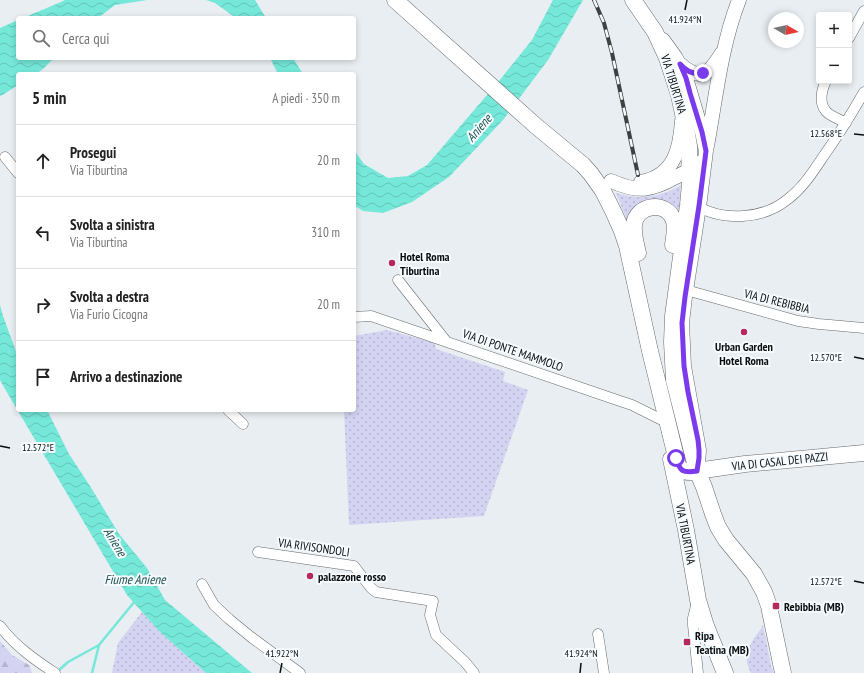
<!DOCTYPE html>
<html lang="it">
<head>
<meta charset="utf-8">
<style>
	:root { --surface:#fff; --page:#f6f6f6; --text:#222; --muted:#767676; --line:#e0e0e0 }
	body { margin:0; font-family:"PT Sans Narrow",sans-serif; background:var(--page); color:var(--text) }
	.controls { position:absolute; right:12px; top:12px; display:grid; overflow:hidden; border-radius:4px; box-shadow:0 2px 6px #0003 }
	.controls button { width:36px; height:36px; display:grid; place-items:center; padding:0; border:0; border-bottom:1px solid var(--line); background:var(--surface); color:var(--text); font:20px sans-serif }
	.compass { position:absolute; left:768px; top:12px; width:36px; height:36px; border-radius:50%; background:var(--surface); box-shadow:0 2px 6px #0003; rotate:99deg }
	.stop { position:absolute; width:12px; height:12px; margin:-9px; border:3px solid #7c3aed; border-radius:50%; background:#fff }
	.stop.end { background:#7c3aed; border-color:#fff; box-shadow:0 1px 4px #0008 }
	.list { margin:0; padding:0; list-style:none }
	h2 { display:flex; justify-content:space-between; align-items:center; height:52px; margin:0; padding:0 16px; font-size:17px }
	h2 small { font-size:13px; font-weight:400; color:var(--muted) }
	.list li { display:grid; grid-template-columns:26px 1fr auto; gap:12px; align-items:center; box-sizing:border-box; height:72px; padding:0 16px; border-top:1px solid var(--line) }
	.list b { display:block; font-size:15px; white-space:nowrap }
	.list p { margin:0; font-size:13px; white-space:nowrap; color:var(--muted) }
	.list em { font-size:13px; font-style:normal; color:var(--muted) }
	.icon { flex:none; width:22px; height:22px; fill:none; stroke:currentColor; stroke-width:2; stroke-linecap:round; stroke-linejoin:round }
	.map { position:relative; flex:none; width:864px; height:673px; overflow:hidden }
	.search { position:absolute; background:var(--surface); box-shadow:0 2px 6px #0003; left:16px; top:16px; width:340px; height:44px; display:flex; align-items:center; gap:10px; box-sizing:border-box; padding:0 14px; border-radius:4px; color:var(--muted); font-size:15px }
	.panel { position:absolute; background:var(--surface); box-shadow:0 2px 6px #0003; left:16px; top:72px; width:340px; height:340px; border-radius:4px }
	.map>svg:first-child { display:block }
</style>
</head>
<body>
<div class="map">
<svg width="864" height="673" viewBox="0 0 864 673">
	<defs>
		<pattern id="grass-dots" width="8" height="8" patternUnits="userSpaceOnUse"><rect width="8" height="8" fill="#d4d3f2"/><path d="M2 2h.1M6 6h.1" fill="none" stroke="#b5b4ce" stroke-width="1.8" stroke-linecap="round"/></pattern>
		<pattern id="forest-firs" width="22" height="20" patternUnits="userSpaceOnUse"><rect width="22" height="20" fill="#d4d3f2"/><path d="M5 1l3.5 6h-7zM16 11l3.5 6h-7z" fill="#b5b4ce"/></pattern>
		<pattern id="water-waves" width="16" height="10" patternUnits="userSpaceOnUse"><rect width="16" height="10" fill="#75e8d9"/><path d="M0 5q4-4 8 0t8 0" fill="none" stroke="#64c6b9"/></pattern>
	</defs>
	<rect width="100%" height="100%" fill="#e8eef2"/>
	<path fill="url(#grass-dots)" d="M681 185 680 199 678 213 674 208 627 220 616 193C640 200 660 198 681 185Z
		M387 330 435 343 436 349 505 372 503 381 528 390 484 516 349 525 344 410H354V336Z
		M142 612 160 632 206 673H112L118 643Z
		M763 625 771 666 774 673H751C740 652 752 643 763 625Z"/>
	<path fill="url(#forest-firs)" d="M0 641 12 655 29 665 32 673H0Z"/>
	<path fill="url(#water-waves)" d="M65 0H147L115 5 98 18H23L61 2Z
		M206 0H255L266 18H236L215 3Z
		M553 0H583L548 60 503 120 449 177 412 202 383 213 363 211 354 205V150L364 164 388 178 408 176 427 165 499 81 532 40Z
		M18 20V58H54L43 69 36 74H18V85L1 96 0 95V28Z
		M270 58H293L303 74H278Z
		M0 305 3 316 18 357V410H47L69 454 90 486 119 534 147 568 165 600 252 673H206L160 632 127 595 5 389 0 380Z"/>
	<g fill="none" stroke-linecap="round" stroke-linejoin="round">
		<path stroke="#75e8d9" stroke-width="2.5" d="M58 671 68 662 99 645
			M92 673 99 645 135 601"/>
		<g stroke="#656a6d" stroke-width="11">
			<path id="street" d="M849 38 864 11
				M826 81C821 91 818 106 829 114 834 117 840 120 846 123
				M5 157 18 173
				M699 207C713 215 727 217 743 216 759 215 776 209 788 199 804 187 814 170 825 154 839 134 852 113 864 92
				M398 280 446 341
				M686 290 798 321 819 324 864 328
				M354 317 371 316 620 401 632 405 660 419
				M228 410 243 424
				M258 552 354 566 371 588 376 592 433 601 430 615 436 635 465 662 474 673
				M202 584 214 605 229 619 251 637 300 673
				M697 602 693 618V625L698 673
				M0 626C15 646 35 660 55 673
				M598 634 604 673"/>
		</g>
		<g stroke="#656a6d" stroke-width="15">
			<path id="secondary" d="M663 40 676 58 686 78 702 132 706 151 699 207 685 297 682 323 684 366 699 450 698 464
				M680 64C687 71 699 78 708 71 714 66 718 59 722 53
				M707 146C716 97 721 46 739 0
				M611 181C638 193 651 191 676 177 684 173 691 170 697 163
				M641 182C674 176 680 150 682 121"/>
		</g>
		<g stroke="#656a6d" stroke-width="17">
			<path id="primary" d="M395 0 536 126 583 165 591 174 603 191 614 213 622 231 627 246 650 351 678 465C680 470 684 472 690 472L745 464 864 453
				M633 0 655 32 667 58 679 95 686 128 689 146 690 184 688 205 673 316 672 342 674 380 697 471 704 487 713 514 718 527 726 540 754 574 764 592 769 606 771 616 783 673
				M638 253C636 244 633 235 634 225 636 204 667 200 674 221 676 229 674 237 673 245
				M671 459 686 530 698 600 706 626 725 673"/>
		</g>
		<use href="#street" stroke="#fff" stroke-width="10"/>
		<use href="#secondary" stroke="#fff" stroke-width="14"/>
		<use href="#primary" stroke="#fff" stroke-width="16"/>
		<g stroke="#3e4142" stroke-width="4">
			<path id="rail" d="M594 0 604 23 612 53 638 175"/>
		</g>
		<use href="#rail" stroke="#f5fbff" stroke-width="2.5" stroke-dasharray="8" stroke-linecap="butt"/>
	</g>
	<g fill="none" stroke-linecap="round" stroke-linejoin="round">
		<path stroke="#7c3aed" stroke-width="5" d="M676 458C680 472 683 473 697 471L699 458V450L698 440 688 392 684 366 682 323 685 297 699 206 706 151 702 132 690 93 686 78 680 64C686 71 693 75 703 73"/>
	</g>
	<path fill="none" stroke="#0b0d0e" stroke-width="1.5" d="M685 10 687 0M854 134 864 135M854 357 864 359M0 446 10 448M854 581 864 583M280 673 282 663M580 673 581 663"/>
	<g fill="#b6285b" stroke="#f5fbff" stroke-width="1.5">
		<circle cx="392" cy="263" r="4"/>
		<circle cx="744" cy="332" r="4"/>
		<circle cx="310" cy="576" r="4"/>
		<rect x="772" y="602" width="8" height="8" rx="2"/>
		<rect x="683" y="638" width="8" height="8" rx="2"/>
	</g>
	<g text-anchor="middle" dominant-baseline="central" stroke-width="4" stroke-linejoin="round" paint-order="stroke">
		<g font-size="12" fill="#0b0d0e" stroke="#f5fbff">
			<text transform="translate(674 84) rotate(73)">VIA TIBURTINA</text>
			<text transform="translate(777 301) rotate(14)">VIA DI REBIBBIA</text>
			<text transform="translate(513 350) rotate(19)">VIA DI PONTE MAMMOLO</text>
			<text transform="translate(780 461) rotate(-6)">VIA DI CASAL DEI PAZZI</text>
			<text transform="translate(686 534) rotate(79)">VIA TIBURTINA</text>
			<text transform="translate(314 547) rotate(8)">VIA RIVISONDOLI</text>
		</g>
		<g font-size="12" font-weight="bold" fill="#0b0d0e" stroke="#f5fbff" text-anchor="start">
			<text x="400" y="256">Hotel Roma<tspan x="400" dy="14">Tiburtina</tspan></text>
			<text x="744" y="346" text-anchor="middle">Urban Garden<tspan x="744" dy="14">Hotel Roma</tspan></text>
			<text x="318" y="576">palazzone rosso</text>
			<text x="784" y="606">Rebibbia (MB)</text>
			<text x="695" y="635">Ripa<tspan x="695" dy="14">Teatina (MB)</tspan></text>
		</g>
		<g font-size="13" font-style="italic" fill="#21534d" stroke="#f5fbff">
			<text transform="translate(479 128) rotate(-49)">Aniene</text>
			<text transform="translate(115 542) rotate(59)">Aniene</text>
			<text x="135" y="579">Fiume Aniene</text>
		</g>
	</g>
	<g font-size="10" text-anchor="middle" fill="#0b0d0e" stroke="#f5fbff" stroke-width="4" stroke-linejoin="round" paint-order="stroke">
		<text x="685" y="23">41.924°N</text>
		<text x="826" y="137">12.568°E</text>
		<text x="826" y="361">12.570°E</text>
		<text x="38" y="451">12.572°E</text>
		<text x="826" y="585">12.572°E</text>
		<text x="282" y="657">41.922°N</text>
		<text x="581" y="657">41.924°N</text>
	</g>
</svg>
<div class="controls">
<button>+</button>
<button>−</button>
</div>
<svg class="compass" viewBox="-18 -18 36 36"><path d="M0-13l5 13h-10z" fill="#e53935"/><path d="M0 13l5-13h-10z" fill="#767676"/></svg>
<div class="stop" style="left:676px;top:458px"></div>
<div class="stop end" style="left:703px;top:73px"></div>
<div class="search"><svg class="icon" aria-label="search" viewBox="0 0 24 24"><circle cx="10" cy="10" r="6"/><path d="M15 15l6 6"/></svg>Cerca qui</div>
<section class="panel">
<h2>5 min<small>A piedi · 350 m</small></h2>
<ul class="list">
<li><svg class="icon" aria-label="ahead" viewBox="0 0 24 24"><path d="M12 20V5M6 11l6-6 6 6"/></svg><div><b>Prosegui</b><p>Via Tiburtina</p></div><em>20 m</em></li>
<li><svg class="icon" aria-label="left" viewBox="0 0 24 24"><path d="M17 20v-9H6M10 6l-5 5 5 5"/></svg><div><b>Svolta a sinistra</b><p>Via Tiburtina</p></div><em>310 m</em></li>
<li><svg class="icon" aria-label="right" viewBox="0 0 24 24"><path d="M7 20v-9h11M14 6l5 5-5 5"/></svg><div><b>Svolta a destra</b><p>Via Furio Cicogna</p></div><em>20 m</em></li>
<li><svg class="icon" aria-label="arrive" viewBox="0 0 24 24"><path d="M6 21V4h12l-3 4 3 4H6"/></svg><div><b>Arrivo a destinazione</b></div></li>
</ul>
</section>
</div>
</body>
</html>
